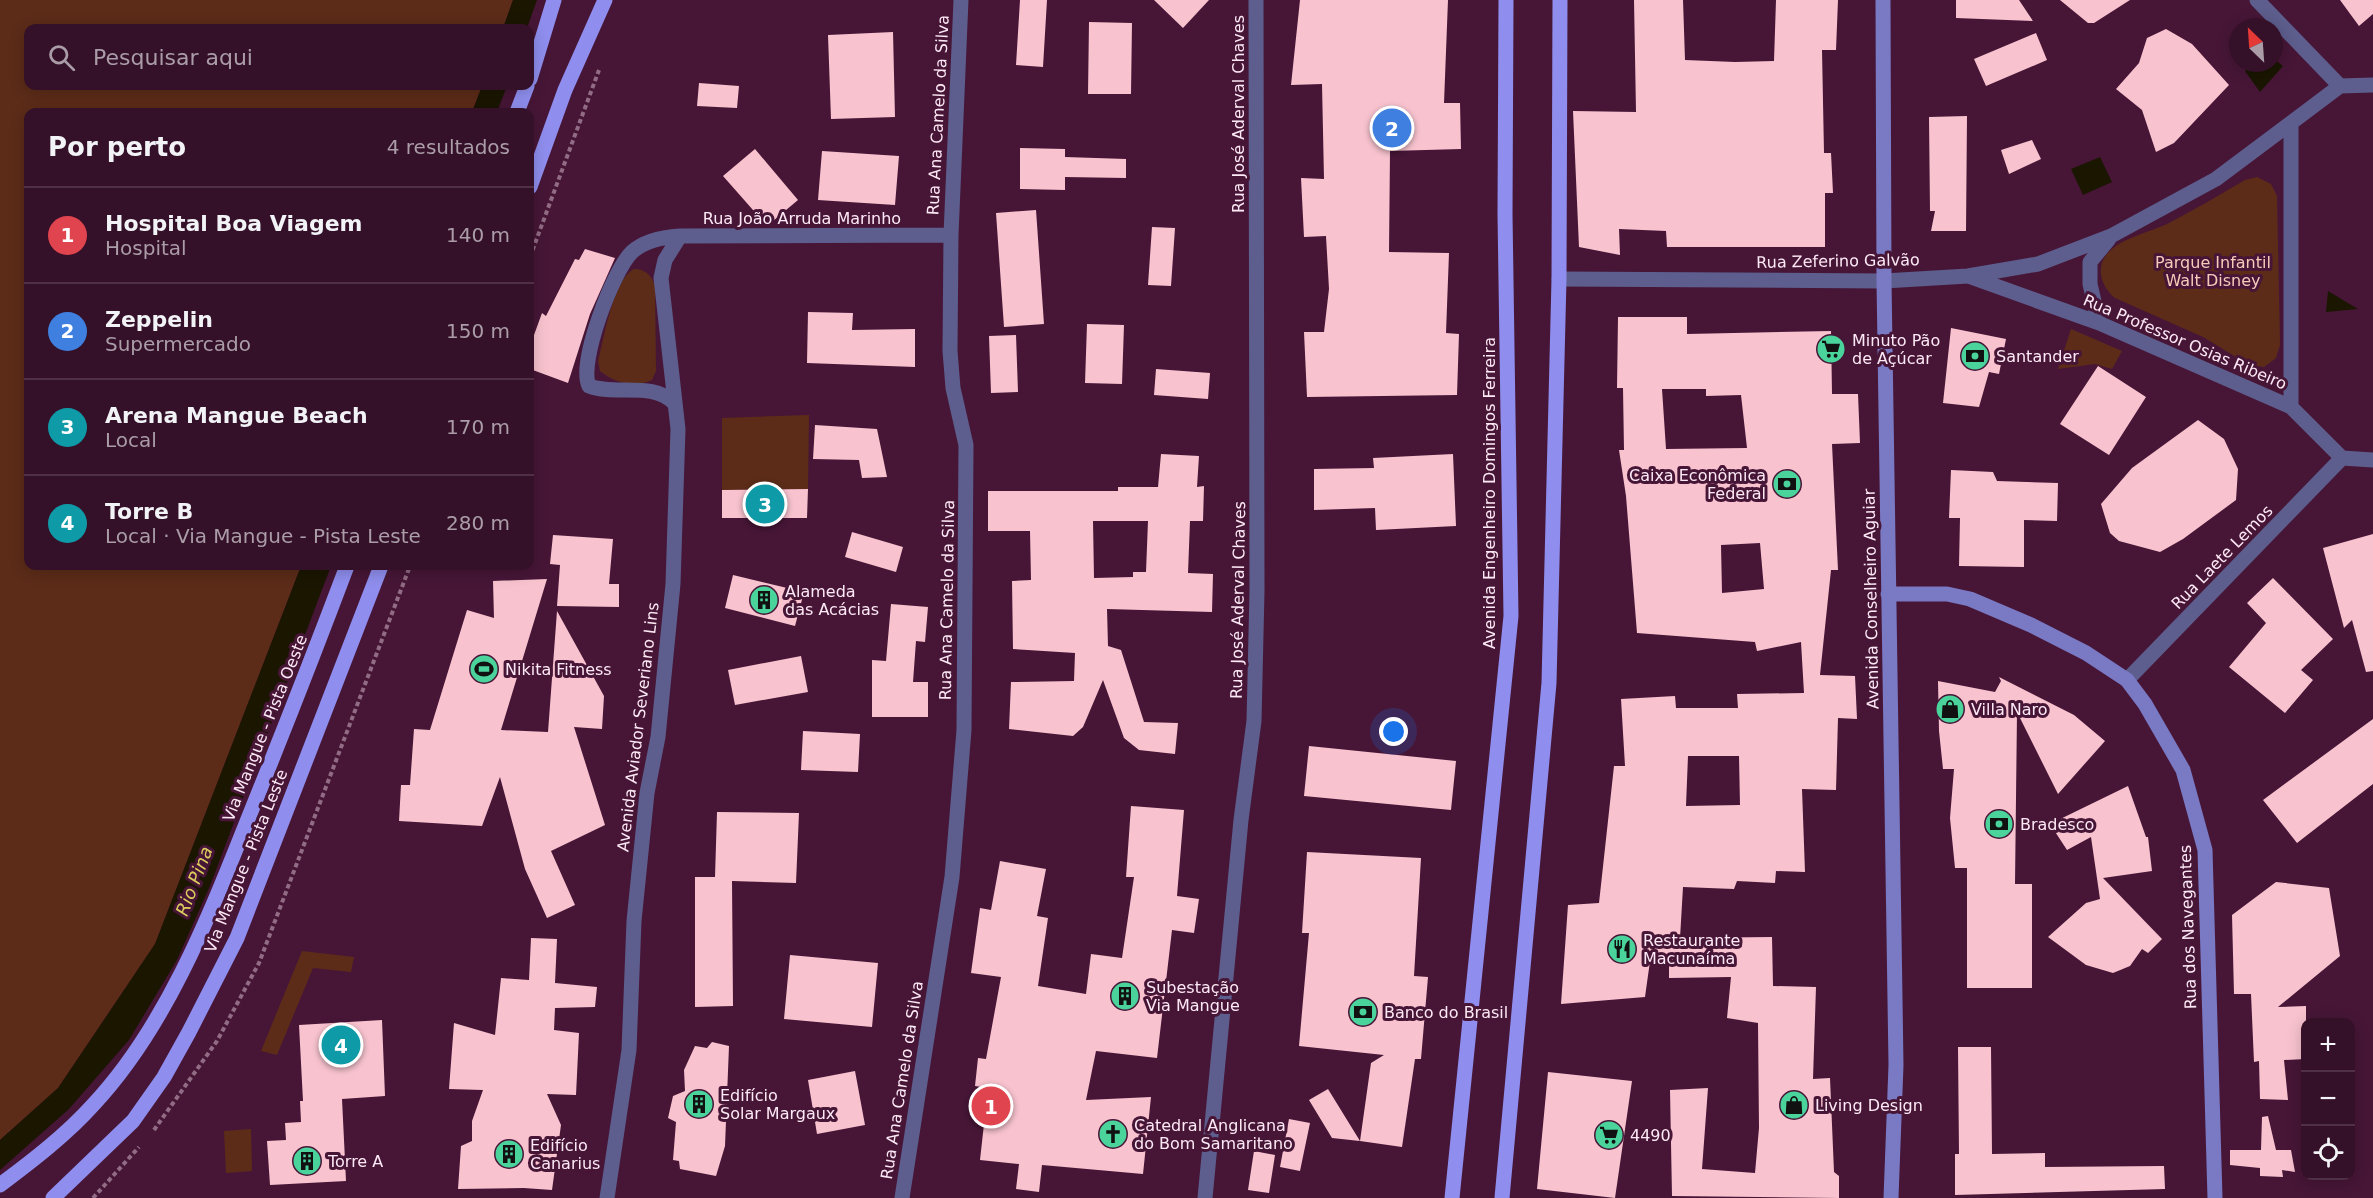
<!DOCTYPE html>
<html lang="pt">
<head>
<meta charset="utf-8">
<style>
	:root { --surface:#351029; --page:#401e35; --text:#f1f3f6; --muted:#aa9da8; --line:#4f3046; --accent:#b45309 }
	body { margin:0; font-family:"DejaVu Sans",sans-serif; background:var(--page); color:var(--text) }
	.controls { position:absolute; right:18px; bottom:18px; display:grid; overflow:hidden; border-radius:12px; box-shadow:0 3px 15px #0003 }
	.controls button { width:54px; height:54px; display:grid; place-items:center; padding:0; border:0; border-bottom:2px solid var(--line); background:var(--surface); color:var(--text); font:30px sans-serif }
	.compass { position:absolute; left:2229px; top:18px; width:54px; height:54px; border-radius:50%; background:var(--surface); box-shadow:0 3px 15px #0003; rotate:335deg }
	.you { position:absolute; left:1394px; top:732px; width:21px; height:21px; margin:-15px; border:4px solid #fff; border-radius:50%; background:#1a73e8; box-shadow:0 0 0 9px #1a73e833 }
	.badge { display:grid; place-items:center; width:39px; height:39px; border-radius:50%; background:var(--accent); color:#fff; font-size:20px; font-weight:700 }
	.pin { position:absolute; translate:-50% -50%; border:3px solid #fff; box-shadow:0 2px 6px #0006 }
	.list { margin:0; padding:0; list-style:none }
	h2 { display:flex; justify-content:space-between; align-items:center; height:78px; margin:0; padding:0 24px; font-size:26px }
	h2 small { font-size:20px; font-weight:400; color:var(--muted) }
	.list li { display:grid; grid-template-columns:39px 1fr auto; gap:18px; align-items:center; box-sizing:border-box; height:96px; padding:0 24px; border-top:2px solid var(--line) }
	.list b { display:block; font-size:22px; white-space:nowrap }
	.list p { margin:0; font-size:20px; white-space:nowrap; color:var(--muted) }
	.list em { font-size:20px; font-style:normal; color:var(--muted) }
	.icon { flex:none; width:33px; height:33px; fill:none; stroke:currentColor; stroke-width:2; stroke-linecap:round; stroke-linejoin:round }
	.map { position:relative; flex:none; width:2373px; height:1198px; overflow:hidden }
	.search { position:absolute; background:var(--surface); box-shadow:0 3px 15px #0003; left:24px; top:24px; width:510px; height:66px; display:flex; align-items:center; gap:15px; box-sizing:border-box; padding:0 21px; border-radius:12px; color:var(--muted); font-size:22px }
	.panel { position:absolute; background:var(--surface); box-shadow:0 3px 15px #0003; left:24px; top:108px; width:510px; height:462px; border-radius:12px }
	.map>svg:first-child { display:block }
</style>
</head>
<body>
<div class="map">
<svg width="2373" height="1198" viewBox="0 0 2373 1198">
	<rect width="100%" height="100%" fill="#471637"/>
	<path fill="#5c2c18" d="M0 0H513L503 28H28V86H482L472 112H28V566H301L155 944 58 1088 0 1140Z
		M2257 177 2271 184 2277 196 2280 345 2276 358 2264 367 2249 365 2203 337 2115 298C2102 288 2095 268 2107 254 2120 238 2151 232 2169 223 2195 209 2220 195 2245 180Z
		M634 269C645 269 651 275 655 285L656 371 652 380C634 388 615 383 600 371L598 361C604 339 613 279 634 269Z
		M2071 329 2122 351 2112 369 2095 364 2058 369Z
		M809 415 808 489 722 490V418Z
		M302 951 354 957 351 972 313 968 277 1055 261 1051Z
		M251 1129 252 1171 226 1173 224 1131Z"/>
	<path fill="#1a1600" d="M513 0H537L527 28H503Z
		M2274 59 2283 66 2260 92 2245 71 2253 63H2274Z
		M482 86H507L497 112H472Z
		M2100 157 2112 182 2083 195 2071 169Z
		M2328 291 2358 309 2326 312Z
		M301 566H331L210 886 177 960 129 1040 69 1109 0 1170V1140L58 1088 155 944Z"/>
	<path fill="#f8c3cf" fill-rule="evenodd" d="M1020 0H1047L1043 67 1016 65Z
		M1154 0H1209L1183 28Z
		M1300 0H1448L1444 103H1460L1461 149 1390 151 1389 252 1449 253 1446 333 1459 334 1457 395 1307 397 1304 332H1324L1329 289 1326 236 1304 237 1301 178 1324 179 1322 84 1291 85Z
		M1634 0H1683L1685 60 1735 62 1774 61 1776 0H1838L1836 50H1822L1824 153H1831L1833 193H1825V247H1667L1666 231 1619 229 1620 255 1579 247 1573 111 1636 112Z
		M1956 0H2019L2033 21 1956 18Z
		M2060 0H2130L2094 23H2088Z
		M2340 0H2373V14L2359 26Z
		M1089 22 1132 23 1131 94H1088Z
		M2166 29 2192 44 2229 85 2174 143 2156 152 2142 110 2116 89 2139 63 2147 38Z
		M893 32 895 117 831 119 828 35Z
		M2036 33 2047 60 1986 86 1974 59Z
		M699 83 739 86 737 108 697 106Z
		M1967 116 1966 231H1931L1935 211H1930L1929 117Z
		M2032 140 2041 159 2009 174 2001 150Z
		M1020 148 1065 149V157L1126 159V178L1065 177V190L1020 189Z
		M755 149 798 200 767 226 723 176Z
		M822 151 899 156 895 205 818 200Z
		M1036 210 1044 324 1004 327 996 213Z
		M1152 227 1175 228 1171 286 1148 285Z
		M585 249 615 258 590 314 568 383 530 369V334L534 335 542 313 546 316 575 259 579 260Z
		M808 312 853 313 852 330 915 329V367L807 363Z
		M1618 317H1687V334L1831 331 1832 394H1858L1860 443 1832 444 1838 570H1831L1820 675 1855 676 1857 719 1838 718 1836 790 1802 789 1805 872 1776 871 1775 883 1737 881 1734 889 1683 887 1680 938 1772 937 1773 986 1816 987 1813 1079 1830 1078 1834 1172 1839 1176V1198L1672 1196 1670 1090 1708 1088 1702 1169 1755 1173 1759 1128 1758 1023 1727 1018 1731 977 1669 978V955L1651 954 1645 997 1561 1004 1568 905 1599 903 1614 766H1625L1621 699 1675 696 1676 708H1738L1737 694 1804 693 1801 642 1757 651 1755 642 1637 633 1626 496 1619 450H1624L1623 388H1617ZM1662 389H1706V396L1741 395 1747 448 1666 449ZM1760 543 1764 589 1722 593 1721 545ZM1688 756H1739L1740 805 1686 806Z
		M1087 324 1124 325 1122 384 1085 383Z
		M1951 328 2006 339 1999 374 1989 372 1979 407 1943 403Z
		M1016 335 1018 392 991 393 989 336Z
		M2098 366 2146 397 2109 455 2060 424Z
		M1156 369 1210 373 1208 399 1154 395Z
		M2198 420 2224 439 2238 469 2236 500 2183 539 2160 552 2119 541 2110 533 2101 504 2132 468Z
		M815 425 877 429 887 477 862 478 859 460 813 459Z
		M1161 454 1199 456 1197 487 1204 486 1203 521H1190L1188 573 1213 574 1212 612 1107 609 1108 646 1121 650 1144 722 1178 723 1175 754 1139 750 1124 738 1103 680 1083 727 1073 736 1009 729 1011 682 1074 681 1075 653 1013 649 1012 581 1031 580 1030 531H988V491H1118V487H1158ZM1093 521H1148L1146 572H1133V577L1094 578Z
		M1453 454 1456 526 1376 530 1375 508 1314 510V469L1374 468 1373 458Z
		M1951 470 1993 472 1997 481 2058 483 2057 521 2024 520V567L1959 566 1960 518H1949Z
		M808 489 807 518H722V490Z
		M852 532 903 547 896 572 845 557Z
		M2373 534V671L2366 672 2352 620 2344 628 2323 548Z
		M553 535 613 539 609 584H619V607L557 606 560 565 550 564Z
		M733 575 804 592 795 626 725 608Z
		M2273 578 2333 639 2301 670 2313 680 2285 713 2229 667 2266 623 2247 603Z
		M547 579 501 730 548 732 557 611 604 696 602 729 574 727 605 825 551 851 575 905 547 918 525 869 500 777 482 826 399 821 401 785H410L414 729 430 730 467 610 494 618 493 581Z
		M891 604 928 607 925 642 916 641 913 682H928V717H872V660L886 661Z
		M801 656 808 692 735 705 728 670Z
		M1999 677 2074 715 2105 741 2058 794 2017 712 2015 884H2032V988H1967V868H1955L1950 818 1954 769H1943L1939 731 1938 681 1995 692 2001 681Z
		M2373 719V784L2297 843 2263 800Z
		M803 731 860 734 858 772 801 770Z
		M1309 746 1456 761 1451 810 1304 796Z
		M2128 786 2146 837H2148L2152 871 2103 878 2162 939 2148 953 2142 949 2130 966 2113 973 2086 965 2048 937 2086 903 2100 899 2091 837 2067 850 2050 824Z
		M1131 806 1184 810 1177 896 1199 899 1194 933 1172 930 1157 1058 1096 1051 1086 1100 1151 1097 1143 1174 1042 1165 1039 1192 1016 1189 1019 1164 980 1160 988 1088 975 1086 978 1058 986 1059 1001 977 971 973 980 908 991 910 1000 861 1046 869 1037 916 1048 918 1038 986 1086 994 1091 954 1122 958 1134 877H1126Z
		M717 812 799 813 796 883 732 881 733 1006 695 1007V877H715Z
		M1307 852 1421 858 1414 976 1428 977 1421 1059H1415L1402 1147 1360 1141 1371 1063 1384 1055 1299 1046 1309 933H1302Z
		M2276 882 2329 888 2340 956 2278 1007 2306 1006V1059L2284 1060 2288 1100 2260 1099 2259 1061 2254 1062 2251 994H2234L2232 915Z
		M531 938 557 939 555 983 597 987 595 1007 555 1008 554 1030 579 1033 576 1095 547 1094 561 1125 552 1190 524 1188 458 1189 461 1146 472 1141V1121L483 1090 449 1089 454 1023 495 1035 501 978 529 980Z
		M790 955 878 963 872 1027 784 1019Z
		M382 1020 385 1096 342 1099 346 1181 270 1185 267 1141 286 1140 285 1123 301 1122 300 1101H303L299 1025Z
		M712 1042 729 1046 725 1146 716 1176 680 1169 679 1161 673 1160 676 1122 668 1118 673 1096 685 1091 684 1070 695 1046 707 1048Z
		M1958 1047H1991L1992 1154 2045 1153V1167L2164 1166 2165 1189 1955 1195V1154H1959Z
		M855 1071 865 1125 817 1134 808 1080Z
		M1548 1072 1632 1081 1615 1198 1537 1189Z
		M1328 1089 1360 1141 1332 1138 1309 1100Z
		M2268 1116 2276 1150H2291L2295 1172 2282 1170 2283 1177 2260 1176V1168L2230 1165V1150H2261L2262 1117Z
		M1289 1119 1310 1123 1300 1171 1280 1167Z
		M1254 1151 1275 1155 1269 1193 1248 1190Z"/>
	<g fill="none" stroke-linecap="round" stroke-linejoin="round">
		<path stroke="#916c84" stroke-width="4" stroke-dasharray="4.5 3" stroke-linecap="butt" d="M530 257 599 70
			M154 1130 217 1041 259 963 410 566
			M93 1198 139 1147"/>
		<path stroke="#5d5e8d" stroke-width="15" d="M2257 0 2340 86
			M2291 126V407
			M1971 277 2099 323 2291 407 2342 458 2373 460
			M1559 279 1884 281 1968 276 2038 264 2111 236 2216 179 2340 86 2373 85
			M2099 323 2090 284V262L2109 239
			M674 403C654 381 615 396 589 386 578 363 613 270 632 252 645 240 664 237 680 236
			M2127 680 2342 458
			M607 1198 629 1050 634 921 647 793 658 737 673 584 678 429 661 278 665 260 680 236 951 235
			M902 1198 952 877 964 730 966 445 953 388 950 351 951 235 961 0
			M1205 1198 1241 820 1254 721 1257 591 1256 0"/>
		<path stroke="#7979c4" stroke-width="15" d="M1883 0 1884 281 1896 1065 1891 1198
			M1888 594H1947L1970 599 2031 625 2086 653 2127 680 2145 704 2183 770 2205 850 2215 1198"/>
		<path stroke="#8f8eee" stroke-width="15" d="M530 79 554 0
			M517 112 527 86
			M530 187 565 90 605 0
			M0 1185C32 1161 66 1135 93 1105 166 1027 209 917 248 819 282 735 315 651 347 566
			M53 1198 133 1121 164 1077 189 1032 237 938 381 566
			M1452 1198 1511 616 1505 214 1506 0
			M1502 1198 1549 683 1559 279 1560 0"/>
	</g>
	<defs>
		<g id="supermarket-disc" transform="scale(1.5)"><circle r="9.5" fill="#4ad49c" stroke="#471637"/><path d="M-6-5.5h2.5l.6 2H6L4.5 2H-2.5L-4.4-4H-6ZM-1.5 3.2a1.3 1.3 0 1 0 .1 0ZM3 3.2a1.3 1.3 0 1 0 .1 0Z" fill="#111"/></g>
		<g id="bank-disc" transform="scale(1.5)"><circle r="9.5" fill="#4ad49c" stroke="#471637"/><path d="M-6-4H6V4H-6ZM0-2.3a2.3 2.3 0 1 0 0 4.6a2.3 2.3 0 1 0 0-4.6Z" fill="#111"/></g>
		<g id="building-disc" transform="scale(1.5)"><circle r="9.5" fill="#4ad49c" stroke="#471637"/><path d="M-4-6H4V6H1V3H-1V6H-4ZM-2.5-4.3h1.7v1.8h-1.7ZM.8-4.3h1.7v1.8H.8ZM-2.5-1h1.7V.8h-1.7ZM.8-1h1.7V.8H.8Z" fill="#111"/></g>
		<g id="stadium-disc" transform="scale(1.5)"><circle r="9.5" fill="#4ad49c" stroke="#471637"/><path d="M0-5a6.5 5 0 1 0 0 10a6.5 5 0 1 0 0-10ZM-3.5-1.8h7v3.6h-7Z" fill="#111"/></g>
		<g id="shop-disc" transform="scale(1.5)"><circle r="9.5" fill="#4ad49c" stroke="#471637"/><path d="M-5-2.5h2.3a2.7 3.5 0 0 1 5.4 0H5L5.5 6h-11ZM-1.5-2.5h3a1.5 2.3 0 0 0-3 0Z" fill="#111"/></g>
		<g id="restaurant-disc" transform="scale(1.5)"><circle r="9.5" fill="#4ad49c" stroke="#471637"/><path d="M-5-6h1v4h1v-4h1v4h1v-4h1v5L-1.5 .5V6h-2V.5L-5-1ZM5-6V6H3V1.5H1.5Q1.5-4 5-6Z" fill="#111"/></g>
		<g id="church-disc" transform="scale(1.5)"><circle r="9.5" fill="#4ad49c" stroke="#471637"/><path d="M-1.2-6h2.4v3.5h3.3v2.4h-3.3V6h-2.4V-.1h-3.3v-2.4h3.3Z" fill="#111"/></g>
	</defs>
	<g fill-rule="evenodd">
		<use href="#supermarket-disc" x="1831" y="349"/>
		<use href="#bank-disc" x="1975" y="356"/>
		<use href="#bank-disc" x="1787" y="484"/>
		<use href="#building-disc" x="764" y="600"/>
		<use href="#stadium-disc" x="484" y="669"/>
		<use href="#shop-disc" x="1950" y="709"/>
		<use href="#bank-disc" x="1999" y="824"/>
		<use href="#restaurant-disc" x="1622" y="949"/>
		<use href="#building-disc" x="1125" y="996"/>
		<use href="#bank-disc" x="1363" y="1012"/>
		<use href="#building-disc" x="699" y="1104"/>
		<use href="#shop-disc" x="1794" y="1105"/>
		<use href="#church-disc" x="1113" y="1134"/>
		<use href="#supermarket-disc" x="1609" y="1135"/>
		<use href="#building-disc" x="509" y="1154"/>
		<use href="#building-disc" x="307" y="1161"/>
	</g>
	<g text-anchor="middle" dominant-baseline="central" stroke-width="6" stroke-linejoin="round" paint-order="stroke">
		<g font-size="16" fill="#fde9f5" stroke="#471637">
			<text transform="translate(1238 114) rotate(-90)">Rua José Aderval Chaves</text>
			<text transform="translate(938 115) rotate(-87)">Rua Ana Camelo da Silva</text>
			<text x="802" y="218">Rua João Arruda Marinho</text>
			<text transform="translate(1838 261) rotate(-1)">Rua Zeferino Galvão</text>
			<text transform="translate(2185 342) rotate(23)">Rua Professor Osias Ribeiro</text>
			<text transform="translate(1489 493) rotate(-90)">Avenida Engenheiro Domingos Ferreira</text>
			<text transform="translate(2222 557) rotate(-46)">Rua Laete Lemos</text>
			<text transform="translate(1871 599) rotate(-91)">Avenida Conselheiro Aguiar</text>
			<text transform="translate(947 600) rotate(-89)">Rua Ana Camelo da Silva</text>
			<text transform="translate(1238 600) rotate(-89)">Rua José Aderval Chaves</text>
			<text transform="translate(638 727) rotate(-83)">Avenida Aviador Severiano Lins</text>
			<text transform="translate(265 728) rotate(-68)">Via Mangue - Pista Oeste</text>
			<text transform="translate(246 861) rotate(-68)">Via Mangue - Pista Leste</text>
			<text transform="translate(2188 927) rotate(-92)">Rua dos Navegantes</text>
			<text transform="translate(902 1080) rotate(-81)">Rua Ana Camelo da Silva</text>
		</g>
		<g font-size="16" fill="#f6cbba" stroke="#471637">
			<text x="2213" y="262">Parque Infantil<tspan x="2213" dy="18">Walt Disney</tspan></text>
		</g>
		<g font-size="16" fill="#fde9f5" stroke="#471637" text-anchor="start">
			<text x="1852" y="340">Minuto Pão<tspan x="1852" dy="18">de Açúcar</tspan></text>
			<text x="1996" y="356">Santander</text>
			<text x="1766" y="475" text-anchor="end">Caixa Econômica<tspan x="1766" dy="18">Federal</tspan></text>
			<text x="785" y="591">Alameda<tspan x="785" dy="18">das Acácias</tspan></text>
			<text x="505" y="669">Nikita Fitness</text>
			<text x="1971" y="709">Villa Naro</text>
			<text x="2020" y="824">Bradesco</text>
			<text x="1643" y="940">Restaurante<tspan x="1643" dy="18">Macunaíma</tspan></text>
			<text x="1146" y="987">Subestação<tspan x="1146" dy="18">Via Mangue</tspan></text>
			<text x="1384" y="1012">Banco do Brasil</text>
			<text x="720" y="1095">Edifício<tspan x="720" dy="18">Solar Margaux</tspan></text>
			<text x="1815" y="1105">Living Design</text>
			<text x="1134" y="1125">Catedral Anglicana<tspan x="1134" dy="18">do Bom Samaritano</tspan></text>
			<text x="1630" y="1135">4490</text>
			<text x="530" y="1145">Edifício<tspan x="530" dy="18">Canarius</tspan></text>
			<text x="328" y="1161">Torre A</text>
		</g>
		<g font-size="18" font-style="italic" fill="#ddcf5d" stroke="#471637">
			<text transform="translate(194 881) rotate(-69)">Rio Pina</text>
		</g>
	</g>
</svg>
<div class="controls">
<button>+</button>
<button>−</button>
<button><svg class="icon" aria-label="locate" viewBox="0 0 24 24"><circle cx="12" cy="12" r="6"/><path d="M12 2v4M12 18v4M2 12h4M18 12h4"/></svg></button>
</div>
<svg class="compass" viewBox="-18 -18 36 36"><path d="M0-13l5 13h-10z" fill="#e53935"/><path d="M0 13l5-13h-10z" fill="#aa9da8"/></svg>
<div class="you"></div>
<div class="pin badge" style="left:991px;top:1106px;background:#e0444e">1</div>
<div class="pin badge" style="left:1392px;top:128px;background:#3f7fe0">2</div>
<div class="pin badge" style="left:765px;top:504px;background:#0f9aa8">3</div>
<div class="pin badge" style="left:341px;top:1045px;background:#0f9aa8">4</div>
<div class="search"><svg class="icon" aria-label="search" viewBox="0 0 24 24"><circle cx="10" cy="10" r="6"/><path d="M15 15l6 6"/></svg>Pesquisar aqui</div>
<section class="panel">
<h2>Por perto<small>4 resultados</small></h2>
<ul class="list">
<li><span class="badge" style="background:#e0444e">1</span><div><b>Hospital Boa Viagem</b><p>Hospital</p></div><em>140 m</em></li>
<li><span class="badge" style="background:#3f7fe0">2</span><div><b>Zeppelin</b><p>Supermercado</p></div><em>150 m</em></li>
<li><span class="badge" style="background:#0f9aa8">3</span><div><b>Arena Mangue Beach</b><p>Local</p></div><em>170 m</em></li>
<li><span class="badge" style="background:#0f9aa8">4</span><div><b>Torre B</b><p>Local · Via Mangue - Pista Leste</p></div><em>280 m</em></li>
</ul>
</section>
</div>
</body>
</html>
